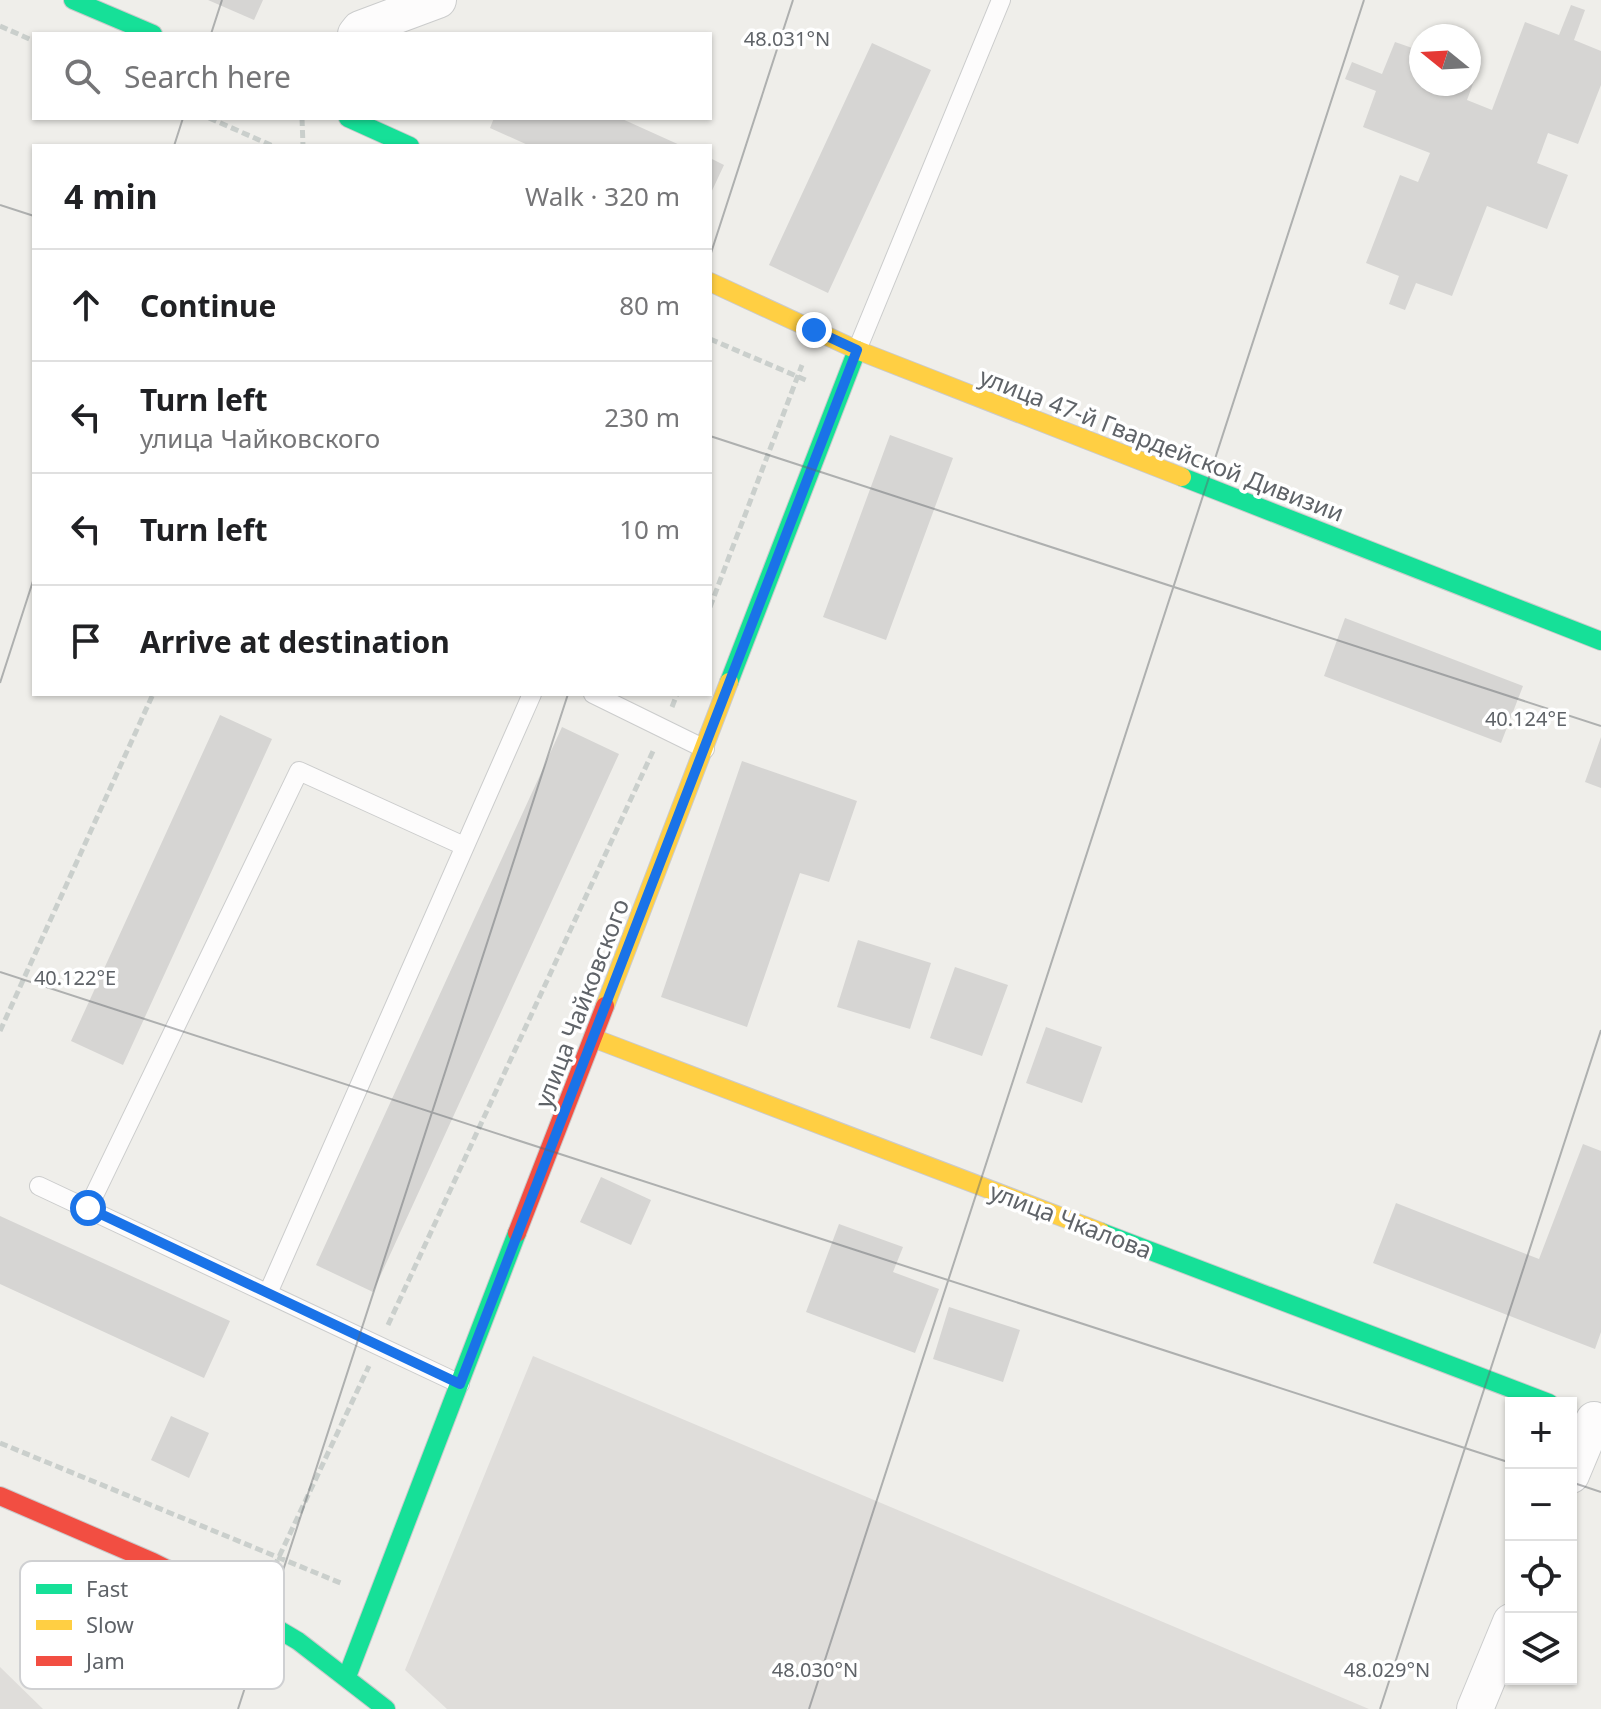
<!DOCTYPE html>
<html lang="en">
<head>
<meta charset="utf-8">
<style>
	:root { --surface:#fff; --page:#f2f2f2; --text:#202124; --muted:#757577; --line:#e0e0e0 }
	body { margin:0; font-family:"Noto Sans",sans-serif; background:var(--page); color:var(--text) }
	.controls { position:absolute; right:24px; bottom:24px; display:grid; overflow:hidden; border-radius:0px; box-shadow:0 2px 6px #0004 }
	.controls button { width:72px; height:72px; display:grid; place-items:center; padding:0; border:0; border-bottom:2px solid var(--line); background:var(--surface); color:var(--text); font:40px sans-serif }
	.compass { position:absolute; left:1409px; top:24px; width:72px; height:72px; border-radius:50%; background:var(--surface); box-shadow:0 2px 6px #0004; rotate:288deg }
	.stop { position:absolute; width:24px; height:24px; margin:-18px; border:6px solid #1a73e8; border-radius:50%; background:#fff }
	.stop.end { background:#1a73e8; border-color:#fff; box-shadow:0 2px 8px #0008 }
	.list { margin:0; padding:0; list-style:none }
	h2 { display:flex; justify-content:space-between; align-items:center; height:104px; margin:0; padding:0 32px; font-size:34px }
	h2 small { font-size:26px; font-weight:400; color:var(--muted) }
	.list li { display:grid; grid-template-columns:52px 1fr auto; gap:24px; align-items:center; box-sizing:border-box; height:112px; padding:0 32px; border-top:2px solid var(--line) }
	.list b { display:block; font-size:30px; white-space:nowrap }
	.list p { margin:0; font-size:26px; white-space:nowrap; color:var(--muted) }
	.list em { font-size:26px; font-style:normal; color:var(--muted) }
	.icon { flex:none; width:44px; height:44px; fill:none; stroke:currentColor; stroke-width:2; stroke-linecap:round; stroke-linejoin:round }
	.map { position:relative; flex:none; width:1601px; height:1709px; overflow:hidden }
	.search { position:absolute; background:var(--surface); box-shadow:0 2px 6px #0004; left:32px; top:32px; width:680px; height:88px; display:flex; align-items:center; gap:20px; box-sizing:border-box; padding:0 28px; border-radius:0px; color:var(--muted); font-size:30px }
	.panel { position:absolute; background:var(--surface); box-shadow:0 2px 6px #0004; left:32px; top:144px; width:680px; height:552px; border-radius:0px }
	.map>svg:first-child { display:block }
</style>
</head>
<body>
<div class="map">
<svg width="1601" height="1709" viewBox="0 0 1601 1709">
	<rect width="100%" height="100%" fill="#efeeea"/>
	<path fill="#dfddda" d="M533 1356 1369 1709H447L405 1670Z
		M0 1667 43 1709H0Z"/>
	<path fill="#d6d5d3" d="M208 0H263L254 20Z
		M1571 5 1585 10 1574 40 1601 51V85L1578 144 1548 133 1537 163 1568 175 1547 229 1487 206 1452 296 1416 283 1405 310 1389 304 1399 276 1366 263 1400 175 1418 182 1430 153 1363 127 1376 91 1345 79 1352 62 1382 74 1395 42 1421 51V84H1469V70L1477 73 1467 100 1492 110 1525 22 1559 35Z
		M872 43 931 70 828 293 769 265Z
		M494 118H620L682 146H530L490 128Z
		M710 158 724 165 710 195Z
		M890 435 953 458 886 640 823 617Z
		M1345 618 1523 686 1501 743 1324 676Z
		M220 715 272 739 123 1065 71 1041Z
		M562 727 619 754 373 1292 316 1265Z
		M1601 737V788L1585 782Z
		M742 761 857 801 829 882 800 873 747 1027 661 997Z
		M858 940 931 963 910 1029 837 1007Z
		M955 967 1008 985 982 1056 930 1038Z
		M1046 1027 1102 1047 1082 1103 1026 1083Z
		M1583 1144 1601 1151V1332L1595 1349 1373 1263 1396 1203 1539 1259Z
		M601 1177 651 1200 631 1245 580 1222Z
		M0 1216 230 1321 204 1378 0 1284Z
		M839 1224 903 1247 893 1272 939 1289 915 1353 806 1312Z
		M949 1307 1020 1330 1003 1382 933 1359Z
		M171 1416 209 1433 189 1478 151 1460Z"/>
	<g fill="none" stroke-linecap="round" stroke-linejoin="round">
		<g stroke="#cbcccc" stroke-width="20">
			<path id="lane" d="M857 350 1001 0
				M593 694 705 749
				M39 1186 460 1384
				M88 1208 299 771 464 846
				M268 1293 532 694"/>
		</g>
		<g stroke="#cbcccc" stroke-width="38">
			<path id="street" d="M356 34 360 29 438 0
				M1571 1475 1594 1420
				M1475 1709 1511 1622"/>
		</g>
		<g stroke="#cacacb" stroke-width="20">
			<path id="fast" d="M73 0 153 34
				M348 118 410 146
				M1182 477 1601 641
				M729 682 857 350
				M1101 1232 1549 1403
				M229 1600 298 1641 386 1709
				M348 1674 517 1233"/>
		</g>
		<g stroke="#cacacb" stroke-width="20">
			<path id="slow" d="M710 282 857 350 1182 477
				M605 1006 729 682
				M593 1038 1101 1232"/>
		</g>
		<g stroke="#cacacb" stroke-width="20">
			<path id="jam" d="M517 1233 605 1006
				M0 1496 153 1562 229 1600"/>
		</g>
		<path stroke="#cacfcc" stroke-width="5" stroke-dasharray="8 4" stroke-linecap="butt" d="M0 26 34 41
			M209 118 273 146
			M302 118 303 146
			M710 339 808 381
			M710 607 802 365
			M672 707 677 694
			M0 1031 153 694
			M388 1325 654 749
			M0 1443 343 1584
			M269 1578 369 1366"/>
		<use href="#lane" stroke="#fdfcfc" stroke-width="18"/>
		<use href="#street" stroke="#fdfcfc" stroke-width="36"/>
		<use href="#fast" stroke="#16e098" stroke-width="18"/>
		<use href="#slow" stroke="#ffcf43" stroke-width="18"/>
		<use href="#jam" stroke="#f24e42" stroke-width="18"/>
	</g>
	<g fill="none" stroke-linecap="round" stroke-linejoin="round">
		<path stroke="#1a73e8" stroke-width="10" d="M88 1208 460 1384 857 350 814 330"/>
	</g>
	<path fill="none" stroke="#5f6368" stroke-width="2" stroke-opacity="0.45" d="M211 34 222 0M174 146 183 118M0 205 34 216M710 256 793 0M710 436 1601 726M0 683 34 578M0 972 1511 1463M1571 1482 1601 1492M238 1709 568 694M809 1709 1364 0M1380 1709 1601 1030"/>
	<g text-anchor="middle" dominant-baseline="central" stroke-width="7" stroke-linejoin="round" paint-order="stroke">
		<g font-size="24" fill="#5f6368" stroke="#fff">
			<text transform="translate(1162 444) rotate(21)">улица 47-й Гвардейской Дивизии</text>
			<text transform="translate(581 1003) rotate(-69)">улица Чайковского</text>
			<text transform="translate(1071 1220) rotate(21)">улица Чкалова</text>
		</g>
	</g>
	<rect x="20" y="1561" width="264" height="128" rx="12" fill="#fff" stroke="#cfd0d2" stroke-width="2"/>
	<rect x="36" y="1584" width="36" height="10" fill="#16e098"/>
	<rect x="36" y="1620" width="36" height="10" fill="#ffcf43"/>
	<rect x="36" y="1656" width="36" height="10" fill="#f24e42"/>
	<g font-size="22" fill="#5f6368">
		<text x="86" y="1597">Fast</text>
		<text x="86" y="1633">Slow</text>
		<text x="86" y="1669">Jam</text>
	</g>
	<g font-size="20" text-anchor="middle" fill="#5f6368" stroke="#fff" stroke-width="7" stroke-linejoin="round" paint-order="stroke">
		<text x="787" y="46">48.031°N</text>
		<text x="1526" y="726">40.124°E</text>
		<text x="75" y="985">40.122°E</text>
		<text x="815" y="1677">48.030°N</text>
		<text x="1387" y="1677">48.029°N</text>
	</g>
</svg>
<div class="controls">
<button>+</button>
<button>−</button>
<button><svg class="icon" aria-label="locate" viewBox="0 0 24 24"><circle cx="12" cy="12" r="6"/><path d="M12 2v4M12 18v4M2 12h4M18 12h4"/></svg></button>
<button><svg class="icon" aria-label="layers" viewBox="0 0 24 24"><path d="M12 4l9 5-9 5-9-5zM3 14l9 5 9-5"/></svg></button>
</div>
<svg class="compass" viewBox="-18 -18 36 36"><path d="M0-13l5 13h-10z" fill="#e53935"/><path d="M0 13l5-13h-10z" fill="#757577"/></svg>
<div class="stop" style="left:88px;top:1208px"></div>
<div class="stop end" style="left:814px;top:330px"></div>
<div class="search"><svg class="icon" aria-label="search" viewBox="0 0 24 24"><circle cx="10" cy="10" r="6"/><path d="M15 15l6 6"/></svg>Search here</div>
<section class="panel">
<h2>4 min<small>Walk · 320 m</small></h2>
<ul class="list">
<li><svg class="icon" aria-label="ahead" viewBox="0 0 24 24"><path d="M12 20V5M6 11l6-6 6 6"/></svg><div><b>Continue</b></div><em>80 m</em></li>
<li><svg class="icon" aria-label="left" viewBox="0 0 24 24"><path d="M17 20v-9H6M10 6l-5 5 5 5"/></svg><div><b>Turn left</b><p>улица Чайковского</p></div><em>230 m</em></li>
<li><svg class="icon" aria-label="left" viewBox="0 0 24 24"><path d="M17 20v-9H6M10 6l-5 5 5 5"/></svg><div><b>Turn left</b></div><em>10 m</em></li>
<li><svg class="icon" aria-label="arrive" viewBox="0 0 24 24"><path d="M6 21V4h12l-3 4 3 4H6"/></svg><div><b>Arrive at destination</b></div></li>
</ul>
</section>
</div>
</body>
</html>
